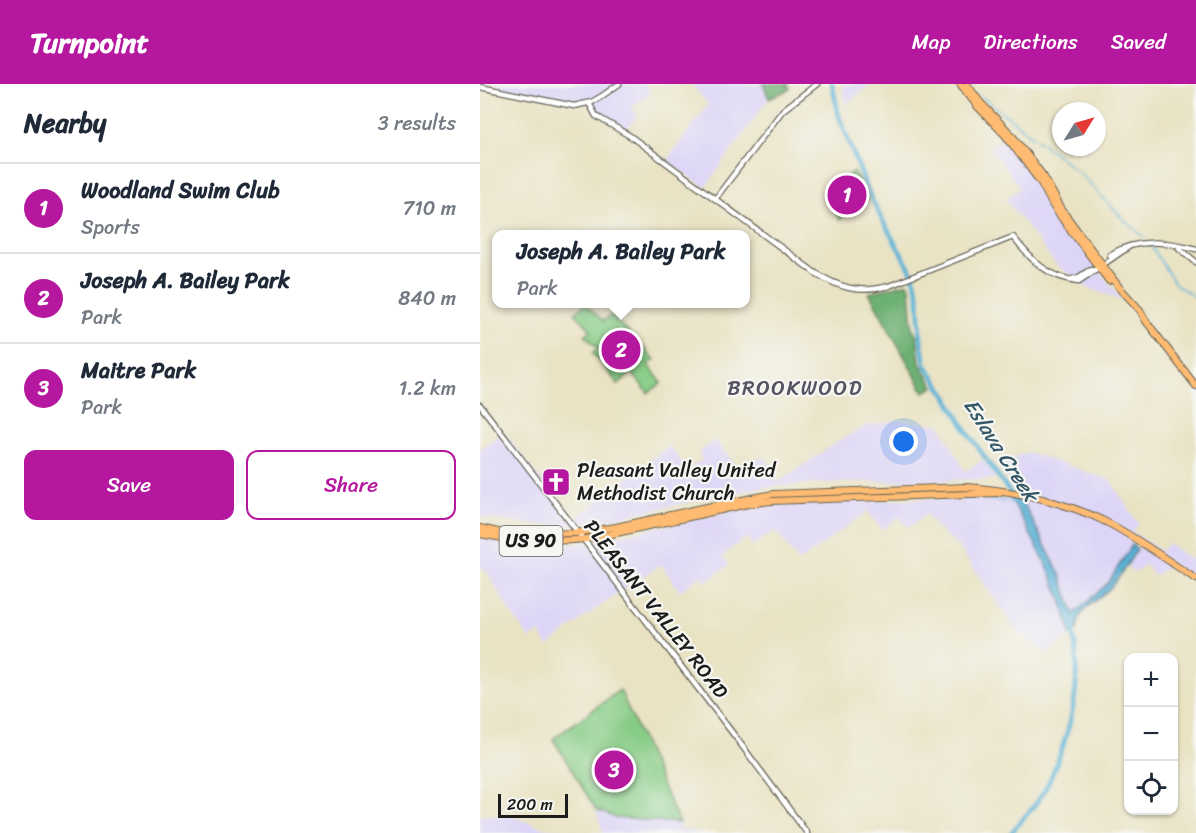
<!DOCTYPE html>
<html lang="en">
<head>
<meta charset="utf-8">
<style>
	:root { --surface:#fff; --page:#f2f2f3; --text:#1f2937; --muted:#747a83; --line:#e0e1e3; --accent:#b5179e }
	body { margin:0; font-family:Sriracha,sans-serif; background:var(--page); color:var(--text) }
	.controls { position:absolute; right:18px; bottom:18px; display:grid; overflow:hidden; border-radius:12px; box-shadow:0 2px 4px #0004 }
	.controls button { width:54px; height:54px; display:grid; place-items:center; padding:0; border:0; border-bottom:2px solid var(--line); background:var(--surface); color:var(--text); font:30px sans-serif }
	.compass { position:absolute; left:572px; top:18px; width:54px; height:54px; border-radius:50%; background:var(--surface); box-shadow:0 2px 4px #0004; rotate:53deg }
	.scale { position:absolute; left:18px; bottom:15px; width:70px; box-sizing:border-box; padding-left:6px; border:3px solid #1c1c1c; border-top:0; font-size:16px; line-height:21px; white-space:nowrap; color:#1c1c1c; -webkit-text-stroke:4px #f6f6f2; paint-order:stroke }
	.you { position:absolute; left:424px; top:358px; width:21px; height:21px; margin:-15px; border:4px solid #fff; border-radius:50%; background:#1a73e8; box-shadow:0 0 0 9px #1a73e833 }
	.badge { display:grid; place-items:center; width:39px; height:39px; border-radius:50%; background:var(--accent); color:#fff; font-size:20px; font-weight:700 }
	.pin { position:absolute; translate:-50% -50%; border:3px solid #fff; box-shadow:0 2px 6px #0006 }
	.popup { position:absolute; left:12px; top:146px; width:258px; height:78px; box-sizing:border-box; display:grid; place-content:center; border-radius:12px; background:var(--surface); filter:drop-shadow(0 2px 4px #0005); font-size:20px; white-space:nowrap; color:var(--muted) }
	.popup b { font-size:22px; color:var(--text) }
	.popup::after { content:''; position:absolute; left:50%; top:100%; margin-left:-12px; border:12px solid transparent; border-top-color:var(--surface) }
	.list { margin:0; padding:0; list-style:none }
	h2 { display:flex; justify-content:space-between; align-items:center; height:78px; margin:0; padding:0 24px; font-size:26px }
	h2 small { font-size:20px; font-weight:400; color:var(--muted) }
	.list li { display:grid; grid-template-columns:39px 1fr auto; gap:18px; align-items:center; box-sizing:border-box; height:90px; padding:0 24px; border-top:2px solid var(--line) }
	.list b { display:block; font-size:22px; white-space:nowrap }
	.list p { margin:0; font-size:20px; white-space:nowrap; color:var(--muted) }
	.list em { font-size:20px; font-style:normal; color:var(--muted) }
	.actions { display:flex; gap:12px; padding:18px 24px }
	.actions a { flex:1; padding:14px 0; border:2px solid var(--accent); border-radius:12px; text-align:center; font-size:21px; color:var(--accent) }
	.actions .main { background:var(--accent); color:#fff }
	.icon { flex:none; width:33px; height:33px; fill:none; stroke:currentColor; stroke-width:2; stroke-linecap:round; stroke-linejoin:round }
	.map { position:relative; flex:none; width:716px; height:749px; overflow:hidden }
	header { display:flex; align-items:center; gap:36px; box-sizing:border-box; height:84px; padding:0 30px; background:var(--accent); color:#fff }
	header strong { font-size:28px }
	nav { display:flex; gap:33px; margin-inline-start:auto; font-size:21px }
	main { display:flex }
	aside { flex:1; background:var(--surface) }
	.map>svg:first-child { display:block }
</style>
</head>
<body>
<header>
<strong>Turnpoint</strong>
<nav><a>Map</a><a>Directions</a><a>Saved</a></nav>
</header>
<main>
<aside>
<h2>Nearby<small>3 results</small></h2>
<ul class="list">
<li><span class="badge">1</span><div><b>Woodland Swim Club</b><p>Sports</p></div><em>710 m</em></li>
<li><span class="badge">2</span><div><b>Joseph A. Bailey Park</b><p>Park</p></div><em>840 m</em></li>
<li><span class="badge">3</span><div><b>Maitre Park</b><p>Park</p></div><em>1.2 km</em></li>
</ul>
<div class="actions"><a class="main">Save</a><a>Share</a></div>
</aside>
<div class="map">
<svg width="716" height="749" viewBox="0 0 716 749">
	<rect width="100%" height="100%" fill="#f6f6f2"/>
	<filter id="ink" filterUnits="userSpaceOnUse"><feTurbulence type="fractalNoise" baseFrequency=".0167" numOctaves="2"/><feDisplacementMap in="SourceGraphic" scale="12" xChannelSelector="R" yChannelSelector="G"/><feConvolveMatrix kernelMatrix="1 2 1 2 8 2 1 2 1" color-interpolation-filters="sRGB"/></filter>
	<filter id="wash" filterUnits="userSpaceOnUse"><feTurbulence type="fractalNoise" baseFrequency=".008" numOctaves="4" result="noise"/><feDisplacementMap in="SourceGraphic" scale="24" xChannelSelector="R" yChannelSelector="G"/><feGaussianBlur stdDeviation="1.35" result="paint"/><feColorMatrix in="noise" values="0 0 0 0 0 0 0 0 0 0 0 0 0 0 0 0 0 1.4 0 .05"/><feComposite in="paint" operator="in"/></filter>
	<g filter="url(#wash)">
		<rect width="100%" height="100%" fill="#e9e3c4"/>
		<path fill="#ddd5f6" d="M15 0H165L171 8 152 24 157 31 146 47 116 29 107 17 91 19 26 6 15 2Z
			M212 0H283L289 14 225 104 187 76 228 21Z
			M362 0H391L366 20Z
			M524 53 561 103 618 186 643 216 606 203 575 180 526 115 540 104 510 64Z
			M418 337 460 341 485 387 503 376 516 395 338 399 278 404 123 436 87 441H53L0 433V365L24 348 92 437 189 362 208 386 223 375 219 369 235 356 260 387 274 376 285 373 298 398 362 355 386 342Z
			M548 368 630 396 659 440 652 448 681 467 688 459 716 479V498L691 480 675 492 665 480 656 489 647 483 660 462 655 458 634 491 626 502 594 530 581 492 541 416 518 379Z
			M486 413 531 415 568 483 579 509 591 551 567 570 536 546 479 463 460 447 446 430 428 444 419 433 402 446 388 427 319 478 295 446 273 462 267 453 242 472 249 481 226 498 221 491 200 507 181 480 106 532 68 562 59 548 50 555 28 525 9 490 4 485 0 484V453L21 458V463L69 465 70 461 109 459 257 425 296 420Z
			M116 726 136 734 199 739V745L223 749H123Z
			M29 731 64 744 89 747 91 749H0V732Z"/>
		<path fill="#87cc86" stroke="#527451" stroke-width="1.5" d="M374 88 387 117 359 136 348 104Z
			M105 220 123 237 131 231 175 276 168 281 182 299 168 309 152 289 138 300 113 269 118 264 105 251 111 246 95 229Z
			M140 606 199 739 136 734 116 726 73 655Z"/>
		<path fill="#6db073" stroke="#446648" stroke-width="1.5" d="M283 0H308L310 5 289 14Z
			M427 199 430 203 433 245 437 253 440 279 454 303 444 308 389 209Z"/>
		<path fill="#5ab3d7" stroke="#3b687a" stroke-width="1.5" d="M531 415 542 417 581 492 594 530 628 499 652 461 657 465C649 477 641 492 631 503 619 516 595 526 598 546L591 551C581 501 555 459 531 415Z"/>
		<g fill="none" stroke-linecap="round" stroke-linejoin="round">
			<path stroke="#5ab3d7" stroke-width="1.5" d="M501 12 599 88 642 134 665 154
				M671 162 695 200 716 214
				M475 414H498
				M508 415 534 418"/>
			<path stroke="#5ab3d7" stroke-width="4.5" d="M352 0 359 32 387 105 401 134 430 185 435 197 439 215 441 255 445 280 467 313 488 349 537 419
				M531 749C541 736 555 723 563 709 567 703 570 695 573 688 592 643 604 592 592 544"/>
		</g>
	</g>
	<g filter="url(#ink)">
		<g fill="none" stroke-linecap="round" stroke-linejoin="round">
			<g stroke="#646257" stroke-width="7">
				<path id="minor" d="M0 3 94 22 112 18 122 12 139 0
					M109 19 116 32 150 52 334 188C359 204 379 210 409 202L533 153C551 176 568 194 599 197L650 162
					M235 115 303 26 337 0
					M699 164 716 178
					M630 171C656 154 686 157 716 165
					M592 195 599 193 611 185
					M0 321 254 651 327 749"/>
			</g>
			<g stroke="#646257" stroke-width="8">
				<path id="major" d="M480 0 498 23 525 51 561 99 573 122 583 136 629 197
					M487 0 500 18 531 50 564 93 582 126 639 203 660 226 666 237 716 302
					M0 444 18 448 40 450 95 449 136 443 227 423 293 410 487 403C533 406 588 418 630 440 660 456 688 477 716 495
					M0 450C38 458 76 459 114 454L268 420 291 417 519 409"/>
			</g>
			<use href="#minor" stroke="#fff" stroke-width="4.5"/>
			<use href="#major" stroke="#febb71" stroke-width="6"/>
		</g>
	</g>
	<defs>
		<g id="church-square" transform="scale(1.5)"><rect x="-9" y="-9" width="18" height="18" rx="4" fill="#b5179e" stroke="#f6f6f2"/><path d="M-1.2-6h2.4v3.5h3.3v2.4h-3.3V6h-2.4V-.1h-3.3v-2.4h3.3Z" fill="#fff"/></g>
	</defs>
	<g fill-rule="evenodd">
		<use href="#church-square" x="76" y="398"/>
	</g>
	<g text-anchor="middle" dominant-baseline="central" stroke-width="4.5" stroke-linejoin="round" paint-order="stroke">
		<rect fill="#f6f6f2" stroke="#5d5d5c" stroke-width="1.5" x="19.5" y="442" width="63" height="30" rx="4.5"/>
		<g font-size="18" font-weight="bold" fill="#1c1c1c">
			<text x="51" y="457">US 90</text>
		</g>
		<g font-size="20" fill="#1c1c1c" stroke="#f6f6f2" text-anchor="start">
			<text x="97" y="386">Pleasant Valley United<tspan x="97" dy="23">Methodist Church</tspan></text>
		</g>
		<g font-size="20" fill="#1c1c1c" stroke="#f6f6f2">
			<text transform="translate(176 525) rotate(52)">PLEASANT VALLEY ROAD</text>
		</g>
		<g font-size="21" letter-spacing="1.5" fill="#585363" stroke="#f6f6f2">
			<text x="315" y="304">BROOKWOOD</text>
		</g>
		<g font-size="21" font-style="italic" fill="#355867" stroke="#f6f6f2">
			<text transform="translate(521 366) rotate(57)">Eslava Creek</text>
		</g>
	</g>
</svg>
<div class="controls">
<button>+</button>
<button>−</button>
<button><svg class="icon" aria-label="locate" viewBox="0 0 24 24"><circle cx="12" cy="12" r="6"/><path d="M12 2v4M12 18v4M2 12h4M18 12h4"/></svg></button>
</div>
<svg class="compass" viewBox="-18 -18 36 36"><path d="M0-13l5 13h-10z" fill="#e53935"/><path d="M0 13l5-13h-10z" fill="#747a83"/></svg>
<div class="scale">200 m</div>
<div class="you"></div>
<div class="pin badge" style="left:367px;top:111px">1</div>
<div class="pin badge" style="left:141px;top:266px">2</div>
<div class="popup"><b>Joseph A. Bailey Park</b>Park</div>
<div class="pin badge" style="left:134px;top:686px">3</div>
</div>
</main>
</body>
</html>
